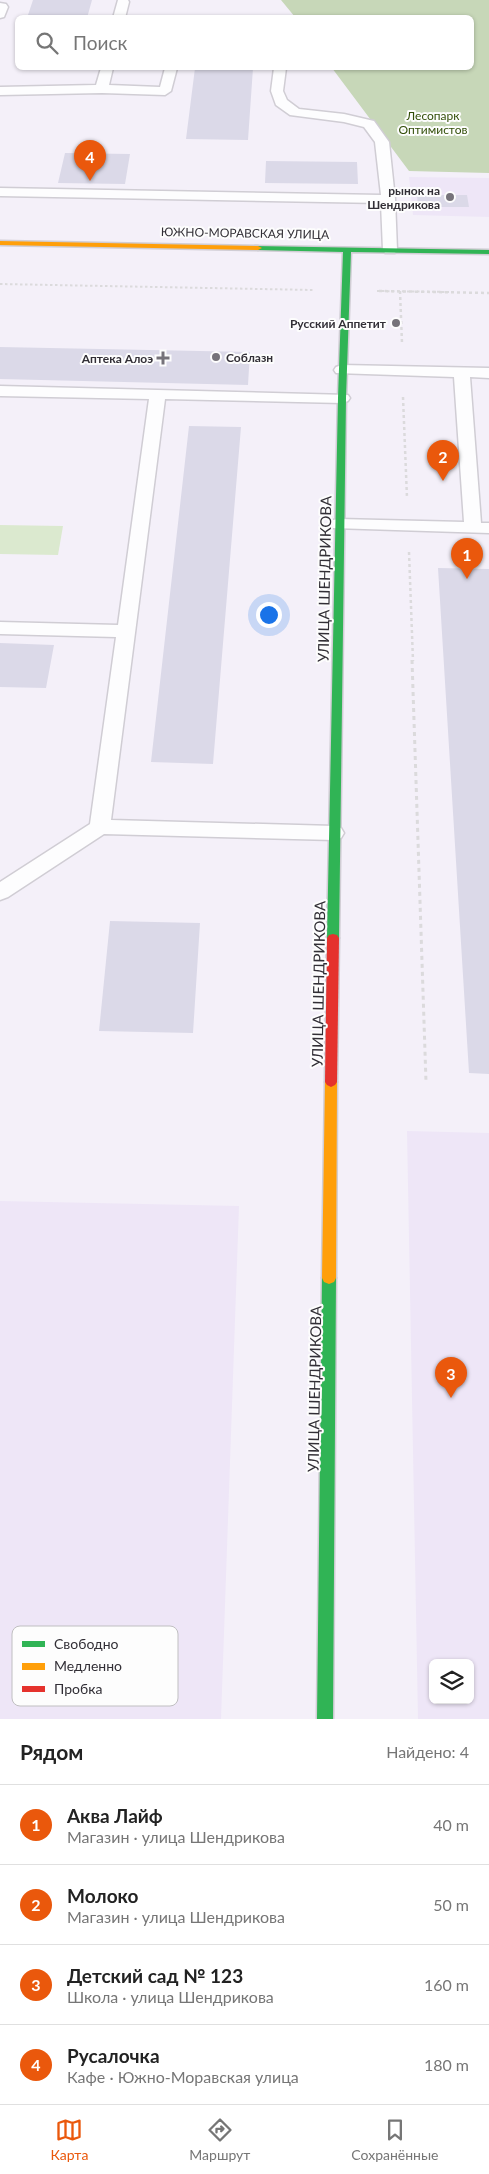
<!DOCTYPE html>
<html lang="ru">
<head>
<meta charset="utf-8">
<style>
	:root { --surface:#fff; --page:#f6f6f6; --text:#222; --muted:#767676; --line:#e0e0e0; --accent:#ea580c }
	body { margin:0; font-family:Lato,sans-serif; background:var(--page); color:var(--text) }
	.controls { position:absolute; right:15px; bottom:15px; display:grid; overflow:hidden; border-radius:8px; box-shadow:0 1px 4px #0004 }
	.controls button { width:45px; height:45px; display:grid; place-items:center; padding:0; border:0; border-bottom:1px solid var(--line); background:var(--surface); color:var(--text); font:25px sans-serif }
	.you { position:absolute; left:268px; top:614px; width:18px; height:18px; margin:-12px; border:4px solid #fff; border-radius:50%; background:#1a73e8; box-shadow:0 0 0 8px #1a73e833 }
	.badge { display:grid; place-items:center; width:32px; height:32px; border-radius:50%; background:var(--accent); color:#fff; font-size:16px; font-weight:700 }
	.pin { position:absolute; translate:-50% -41px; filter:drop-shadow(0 1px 2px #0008) }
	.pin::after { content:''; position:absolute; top:26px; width:18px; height:15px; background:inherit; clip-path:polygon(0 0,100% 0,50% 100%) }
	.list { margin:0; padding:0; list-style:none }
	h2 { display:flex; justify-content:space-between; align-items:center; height:65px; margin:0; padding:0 20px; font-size:21px }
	h2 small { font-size:16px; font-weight:400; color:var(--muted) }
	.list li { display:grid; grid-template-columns:32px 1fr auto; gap:15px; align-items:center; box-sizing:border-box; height:80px; padding:0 20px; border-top:1px solid var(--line) }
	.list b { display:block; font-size:19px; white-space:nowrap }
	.list p { margin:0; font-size:16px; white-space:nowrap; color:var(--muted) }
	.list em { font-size:16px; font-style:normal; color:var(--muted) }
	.icon { flex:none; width:28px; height:28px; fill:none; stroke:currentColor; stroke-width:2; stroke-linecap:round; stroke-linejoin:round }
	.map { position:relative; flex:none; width:489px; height:1719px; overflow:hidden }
	.search { position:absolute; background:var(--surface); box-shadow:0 1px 4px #0004; left:15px; right:15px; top:15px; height:55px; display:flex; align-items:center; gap:12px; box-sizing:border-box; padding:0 18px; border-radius:8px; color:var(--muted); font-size:19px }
	.sheet { height:385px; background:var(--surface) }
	nav { display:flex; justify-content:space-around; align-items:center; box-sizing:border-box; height:70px; border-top:1px solid var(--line); background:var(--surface); font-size:14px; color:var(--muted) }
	nav a { display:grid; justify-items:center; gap:2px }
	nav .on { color:var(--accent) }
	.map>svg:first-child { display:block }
</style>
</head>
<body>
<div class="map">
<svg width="489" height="1719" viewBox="0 0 489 1719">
	<rect width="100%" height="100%" fill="#f4f0f9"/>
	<path fill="#eee6f7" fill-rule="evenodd" d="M409 177 489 178V217L413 215Z
		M407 1131 489 1133V1719H418ZM433 1663H470V1700H433Z
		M0 1201 239 1206 221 1719H0Z"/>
	<path fill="#dbe9cf" d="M0 525 63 526 58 555 0 554Z"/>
	<path fill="#c7d7b8" d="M281 0H489V173L409 171 332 68H472V18L295 17Z"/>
	<path fill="#dbd9e8" d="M33 0H92L87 18H27Z
		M195 68H253L248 140 186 139Z
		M65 153 130 154 125 184 58 183Z
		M266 161 357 162 358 184 265 183Z
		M417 195H467L469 207H418Z
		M0 347 250 352 248 385 0 379Z
		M189 426 241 427 213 764 151 762Z
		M438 568 489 569V1074L469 1073Z
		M0 643 54 645 46 688 0 687Z
		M110 921 200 923 193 1033 99 1031Z"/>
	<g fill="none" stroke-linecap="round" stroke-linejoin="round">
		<g stroke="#d0cdd4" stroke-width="3">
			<path id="lane" d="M118 0H128L129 2 125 18H113Z
				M0 3 6 4 8 7 4 17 0 18Z
				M101 68H113L109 85 160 87 165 68H177L171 91 165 95 102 93 0 95V87L96 85Z
				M274 68H286L283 91 287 100 299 109 344 114 374 121 389 142 395 199 397 250 395 253H385L383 250 381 203 0 196V188L381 195 375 142 364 127 344 122 290 115 276 105 271 91Z
				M342 365 489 368V378L470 377 481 523H489V533L333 528 330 524 333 520 339 519 464 522 454 377 336 373 334 370 336 367Z
				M0 386 348 395 350 398 348 401 342 403 165 399 111 820 334 826 341 828 344 833 341 838 334 840 104 834 8 897 0 900V882L90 824 116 637 0 634V622L118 625 149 399 0 396Z"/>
		</g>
		<g stroke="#d0cdd4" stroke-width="3">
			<path id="fast" d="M255 246 489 250V254L351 252 346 398 339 938 337 941H329L327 938 338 398 343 252 258 250 254 248Z
				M329 1272 334 1274 336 1278 333 1719H317L322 1278 324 1274Z"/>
		</g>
		<g stroke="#d0cdd4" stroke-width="3">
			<path id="slow" d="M0 241 258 246 262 248 258 250 0 245Z
				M331 1077 335 1079 337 1082 336 1278 334 1282 329 1284 324 1282 322 1278 325 1082 327 1079Z"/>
		</g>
		<g stroke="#d0cdd4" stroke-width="3">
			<path id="jam" d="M333 934 337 935 339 938 337 1082 335 1085 331 1087 327 1085 325 1082 327 938 329 935Z"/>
		</g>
		<path stroke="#dbdadc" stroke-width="2" stroke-dasharray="2.5 2.5" stroke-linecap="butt" d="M0 284 313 290
			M377 291 449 292"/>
		<path stroke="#dbdadc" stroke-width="2.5" stroke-dasharray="3 3" stroke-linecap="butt" d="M379 291 489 293
			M400 291 402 343
			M403 397 407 498
			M409 552 413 661"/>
		<path stroke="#dbdadc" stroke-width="3" stroke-dasharray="4 4" stroke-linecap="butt" d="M412 660 426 1082"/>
		<use href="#lane" fill="#fdfdfe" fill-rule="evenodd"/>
		<use href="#fast" fill="#30b455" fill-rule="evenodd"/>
		<use href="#slow" fill="#ff9f0a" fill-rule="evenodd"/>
		<use href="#jam" fill="#e5322d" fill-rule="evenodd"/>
	</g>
	<g fill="#76737a" stroke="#fdfdfd" stroke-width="2">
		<circle cx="450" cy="197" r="5"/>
		<circle cx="396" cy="323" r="5"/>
		<circle cx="216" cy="357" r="5"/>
		<path d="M160.5 350.5h5v5h5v5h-5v5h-5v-5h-5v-5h5z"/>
	</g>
	<g text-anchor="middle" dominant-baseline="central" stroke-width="4" stroke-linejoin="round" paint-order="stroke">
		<g font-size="12" fill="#324e08" stroke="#fdfdfd">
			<text x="433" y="115">Лесопарк<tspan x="433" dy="14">Оптимистов</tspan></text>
		</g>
		<g font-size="12" font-weight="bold" fill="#322f36" stroke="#fdfdfd" text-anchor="end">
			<text x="440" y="190">рынок на<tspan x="440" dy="14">Шендрикова</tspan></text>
			<text x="386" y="323">Русский Аппетит</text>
			<text x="226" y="357" text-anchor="start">Соблазн</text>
			<text x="153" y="358">Аптека Алоэ</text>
		</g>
		<g font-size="12" fill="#322f36" stroke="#fdfdfd">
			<text transform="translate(245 233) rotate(1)">ЮЖНО-МОРАВСКАЯ УЛИЦА</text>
		</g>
		<g font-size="15" fill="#322f36" stroke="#fdfdfd">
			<text transform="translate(324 579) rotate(-89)">УЛИЦА ШЕНДРИКОВА</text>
			<text transform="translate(318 984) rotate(-89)">УЛИЦА ШЕНДРИКОВА</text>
			<text transform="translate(314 1389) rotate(-89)">УЛИЦА ШЕНДРИКОВА</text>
		</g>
	</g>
	<rect x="12" y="1626" width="166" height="80" rx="8" fill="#fdfdfd" stroke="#c0bfc1" stroke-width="1"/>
	<rect x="22" y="1641" width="23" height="6" fill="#30b455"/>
	<rect x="22" y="1663" width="23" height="7" fill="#ff9f0a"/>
	<rect x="22" y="1686" width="23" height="6" fill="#e5322d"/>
	<g font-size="14" fill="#322f36">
		<text x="54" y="1649">Свободно</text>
		<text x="54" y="1671">Медленно</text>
		<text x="54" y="1694">Пробка</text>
	</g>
</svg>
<div class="controls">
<button><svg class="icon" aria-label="layers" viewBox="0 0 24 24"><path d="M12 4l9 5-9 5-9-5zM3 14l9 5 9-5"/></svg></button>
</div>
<div class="you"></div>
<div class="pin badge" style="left:467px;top:579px">1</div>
<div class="pin badge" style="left:443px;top:481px">2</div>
<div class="pin badge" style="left:451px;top:1398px">3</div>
<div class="pin badge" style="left:90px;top:181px">4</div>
<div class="search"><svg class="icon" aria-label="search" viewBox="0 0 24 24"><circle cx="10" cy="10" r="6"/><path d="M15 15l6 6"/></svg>Поиск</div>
</div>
<section class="sheet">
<h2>Рядом<small>Найдено: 4</small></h2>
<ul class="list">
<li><span class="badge">1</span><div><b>Аква Лайф</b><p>Магазин · улица Шендрикова</p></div><em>40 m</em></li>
<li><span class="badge">2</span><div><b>Молоко</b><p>Магазин · улица Шендрикова</p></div><em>50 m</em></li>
<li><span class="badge">3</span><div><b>Детский сад № 123</b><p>Школа · улица Шендрикова</p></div><em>160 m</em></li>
<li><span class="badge">4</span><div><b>Русалочка</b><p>Кафе · Южно-Моравская улица</p></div><em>180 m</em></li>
</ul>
</section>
<nav>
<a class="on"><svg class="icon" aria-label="map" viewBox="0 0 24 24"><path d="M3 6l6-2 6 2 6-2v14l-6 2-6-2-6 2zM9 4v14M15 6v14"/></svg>Карта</a>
<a><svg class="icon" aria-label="directions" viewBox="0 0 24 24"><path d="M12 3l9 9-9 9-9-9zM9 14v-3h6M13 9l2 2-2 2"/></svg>Маршрут</a>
<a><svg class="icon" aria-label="saved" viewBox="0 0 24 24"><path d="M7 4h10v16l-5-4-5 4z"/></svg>Сохранённые</a>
</nav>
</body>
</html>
